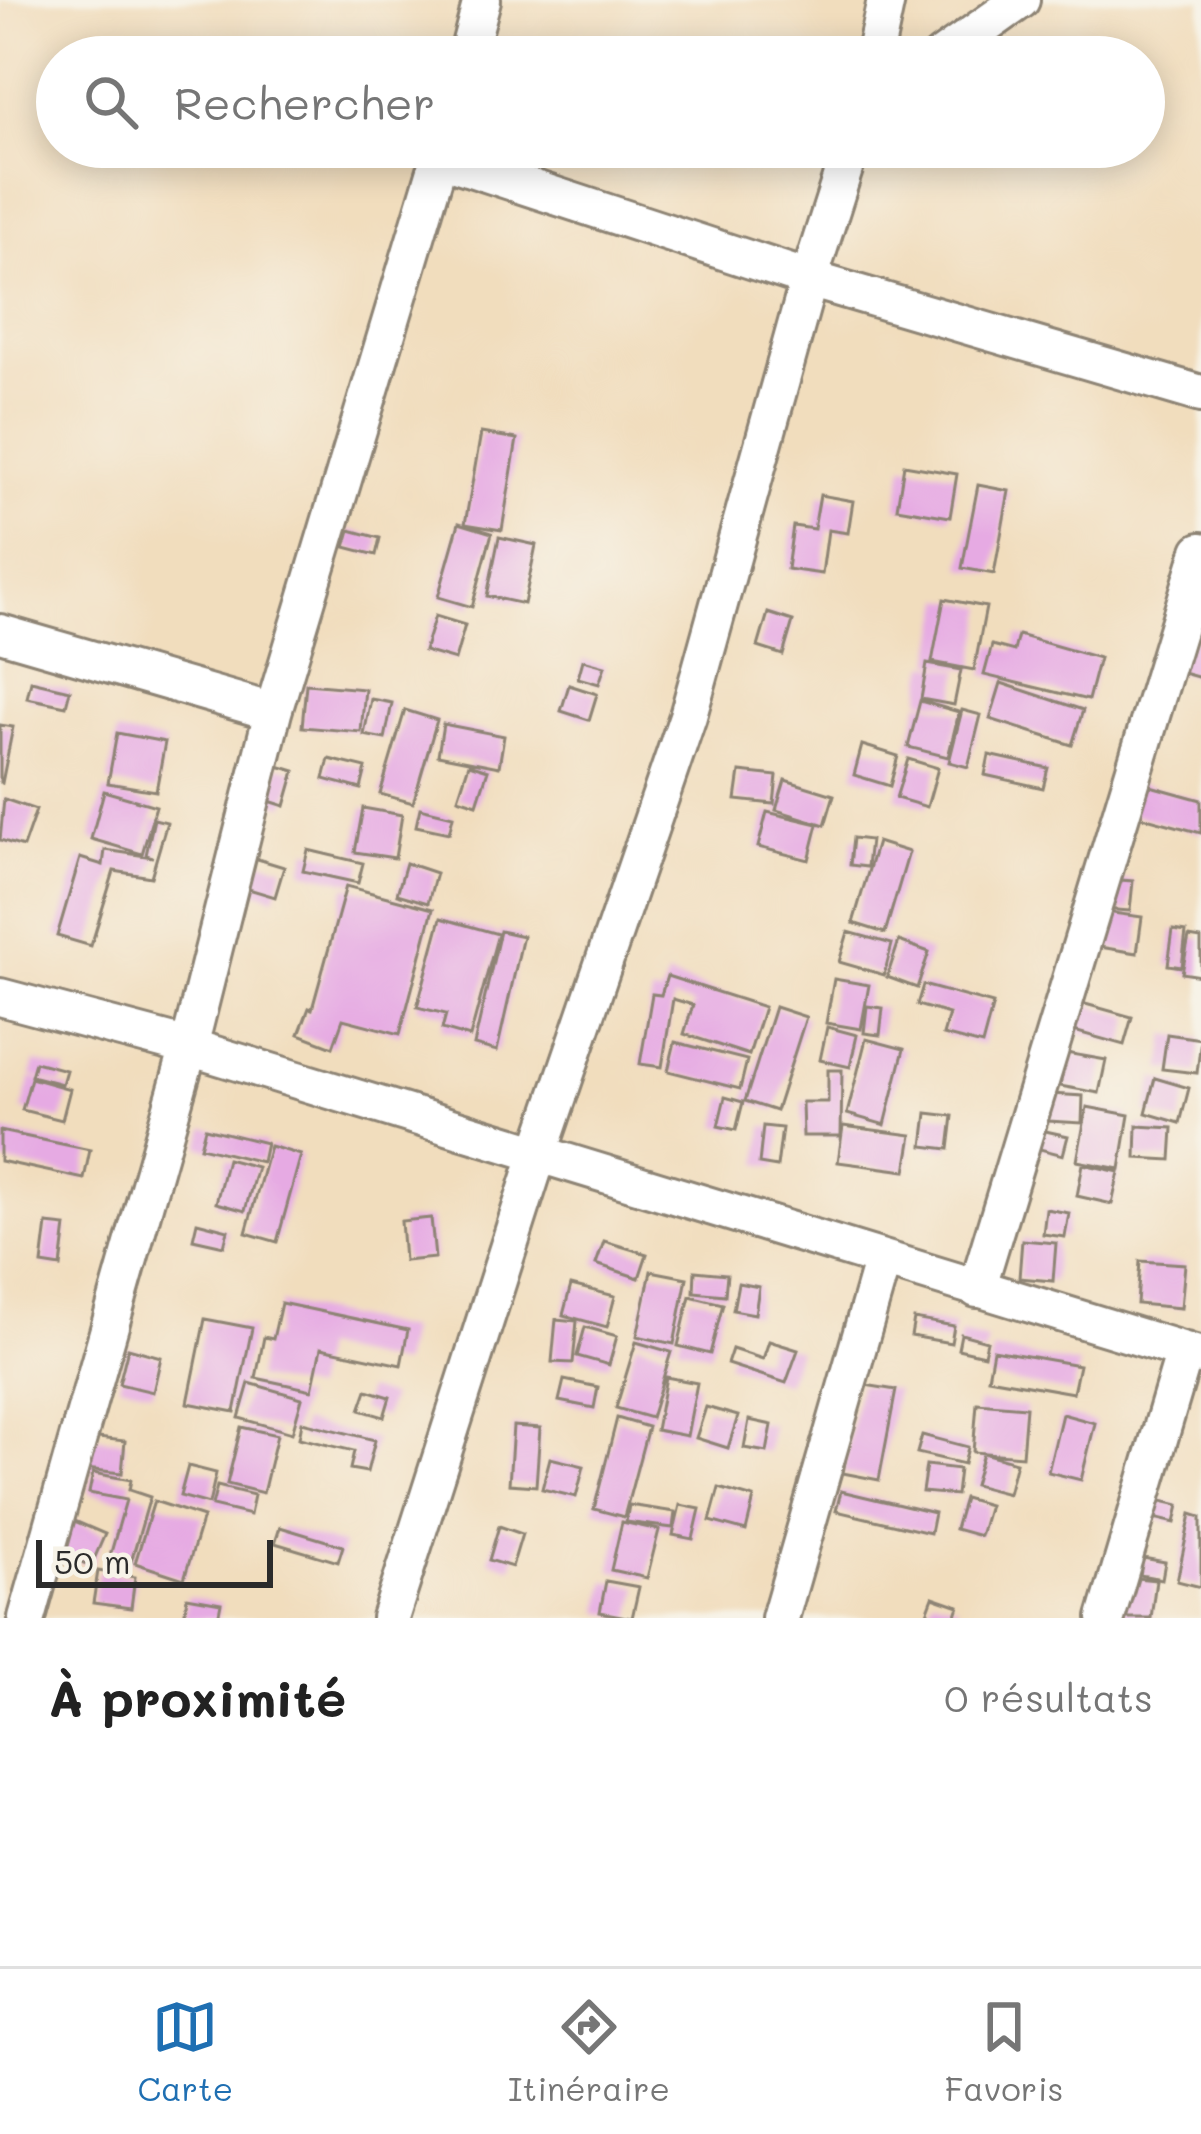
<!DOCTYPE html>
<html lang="fr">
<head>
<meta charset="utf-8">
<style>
	:root { --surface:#fff; --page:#f6f6f6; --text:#222; --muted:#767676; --line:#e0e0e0; --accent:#1f6fb2 }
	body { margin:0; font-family:Mali,sans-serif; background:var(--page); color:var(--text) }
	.scale { position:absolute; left:36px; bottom:30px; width:237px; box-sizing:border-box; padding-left:12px; border:6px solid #2b2b2b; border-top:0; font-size:33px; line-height:42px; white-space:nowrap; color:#2b2b2b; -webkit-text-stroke:9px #f7f3e8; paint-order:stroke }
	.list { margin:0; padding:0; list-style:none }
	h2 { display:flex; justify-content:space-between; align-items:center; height:156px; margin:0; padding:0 48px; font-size:51px }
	h2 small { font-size:39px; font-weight:400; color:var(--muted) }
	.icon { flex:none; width:66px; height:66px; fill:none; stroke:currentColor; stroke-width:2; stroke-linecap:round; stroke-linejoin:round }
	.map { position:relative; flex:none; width:1201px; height:1618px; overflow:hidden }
	.search { position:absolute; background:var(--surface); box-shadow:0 6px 30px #0003; left:36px; right:36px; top:36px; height:132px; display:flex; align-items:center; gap:30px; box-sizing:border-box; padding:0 42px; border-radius:66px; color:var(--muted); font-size:45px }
	.sheet { height:348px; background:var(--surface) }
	nav { display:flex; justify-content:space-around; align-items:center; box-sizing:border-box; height:168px; border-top:3px solid var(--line); background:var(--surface); font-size:33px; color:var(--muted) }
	nav a { display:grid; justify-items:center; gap:6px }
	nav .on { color:var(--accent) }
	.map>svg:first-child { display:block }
</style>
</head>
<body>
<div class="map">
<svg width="1201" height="1618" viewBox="0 0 1201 1618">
	<rect width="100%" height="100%" fill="#f7f3e8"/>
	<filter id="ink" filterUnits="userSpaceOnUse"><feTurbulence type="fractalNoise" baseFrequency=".00833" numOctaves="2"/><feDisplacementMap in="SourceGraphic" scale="24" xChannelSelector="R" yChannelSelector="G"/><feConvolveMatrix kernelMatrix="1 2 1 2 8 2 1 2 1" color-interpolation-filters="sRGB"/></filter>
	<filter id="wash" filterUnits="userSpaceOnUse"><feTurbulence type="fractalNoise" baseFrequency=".004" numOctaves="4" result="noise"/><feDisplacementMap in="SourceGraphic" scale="48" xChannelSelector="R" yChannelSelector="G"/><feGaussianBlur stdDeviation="2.7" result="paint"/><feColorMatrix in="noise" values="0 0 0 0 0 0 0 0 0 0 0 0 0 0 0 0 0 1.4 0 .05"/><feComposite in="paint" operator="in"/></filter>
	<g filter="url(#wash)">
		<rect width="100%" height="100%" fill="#f1ddbd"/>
		<g id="blocks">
			<path fill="#e6aae3" d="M481 433 517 439 502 530 465 524Z
				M904 465 957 474 950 517 897 508Z
				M978 485 1009 491 994 574 962 568Z
				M820 495 853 501 848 533 828 530 822 574 787 569 793 526 814 529Z
				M459 523 492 533 472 607 438 597Z
				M350 530 380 538 376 555 345 547Z
				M499 537 536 545 524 604 487 596Z
				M944 599 986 607 974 670 932 662Z
				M768 613 793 621 783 655 758 647Z
				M435 616 465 625 455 660 424 651Z
				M1018 635 1099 658 1088 700 984 675 992 645 1014 651Z
				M1182 636 1201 642V678L1172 670Z
				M583 660 605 666 599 684 578 678Z
				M927 664 961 670 954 705 921 699Z
				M31 681 70 690 66 706 27 698Z
				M1001 683 1083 710 1072 745 990 719Z
				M306 684 365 689 361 732 302 727Z
				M569 685 597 694 589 720 561 711Z
				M371 699 392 703 385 739 364 735Z
				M920 701 959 712 948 757 908 747Z
				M405 710 437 720 413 803 380 794Z
				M962 710 981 715 968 767 949 762Z
				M443 724 504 736 499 767 438 755Z
				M0 725 13 727 2 783 0 782Z
				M117 733 165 742 156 791 108 783Z
				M862 745 898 756 890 786 854 775Z
				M989 755 1048 768 1043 788 985 775Z
				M329 759 366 768 361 789 324 779Z
				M908 759 938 768 927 807 896 798Z
				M469 764 488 770 477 804 458 798Z
				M278 766 295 771 285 806 269 801Z
				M740 772 777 776 774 804 736 800Z
				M785 780 834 795 825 825 776 810Z
				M1136 782 1201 800V833L1128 813Z
				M104 791 156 806 142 854 91 839Z
				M4 799 36 810 23 847 0 840Z
				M363 808 402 815 395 858 355 852Z
				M420 808 453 816 449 833 416 826Z
				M767 812 818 824 809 860 758 847Z
				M154 819 167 822 151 877 114 871 91 946 57 936 80 858 103 865 105 850 153 857 146 855Z
				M853 838 870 840 867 867 850 865Z
				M877 842 909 852 885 933 853 923Z
				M308 850 363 863 358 883 303 871Z
				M251 857 284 867 275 897 242 887Z
				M406 863 436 873 428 903 397 894Z
				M1106 879 1133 881 1130 911 1103 909Z
				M346 886 433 909 400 1034 343 1019 333 1047 299 1034 309 1008 312 1009Z
				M1098 911 1142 917 1137 953 1093 946Z
				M441 918 498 934 470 1037 442 1029 446 1014 417 1007Z
				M1173 930 1186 932 1182 967 1168 965Z
				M500 931 523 936 497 1051 474 1045Z
				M848 932 892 944 884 975 839 962Z
				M1189 937 1201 939V976L1182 973Z
				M899 941 929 952 917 988 887 977Z
				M667 976 764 1007 749 1055 684 1034 693 1005 673 999 662 1067 640 1064 652 994 661 995Z
				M834 979 869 985 861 1029 826 1023Z
				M923 985 993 1004 982 1045 943 1035 949 1014 917 1005Z
				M1071 1000 1132 1017 1124 1045 1063 1028Z
				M867 1006 883 1008 880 1035 864 1033Z
				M775 1007 806 1017 776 1111 745 1101Z
				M827 1027 857 1035 850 1067 820 1060Z
				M1167 1034 1201 1039 1197 1073 1162 1069Z
				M866 1039 904 1049 885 1125 847 1114Z
				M675 1042 747 1060 740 1089 668 1071Z
				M1066 1053 1106 1060 1099 1093 1060 1086Z
				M35 1062 66 1070 62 1084 31 1076Z
				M828 1070H842L841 1136H803L802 1102H828Z
				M31 1078 70 1089 62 1120 22 1110Z
				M1155 1078 1189 1088 1180 1123 1146 1113Z
				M1050 1094 1083 1096 1082 1123 1048 1121Z
				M725 1097 743 1102 736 1130 718 1126Z
				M1087 1107 1129 1115 1120 1169 1077 1161Z
				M927 1113 953 1116 949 1149 923 1146Z
				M763 1126 782 1128 777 1167 759 1164Z
				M843 1126 912 1135 906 1171 838 1162Z
				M1137 1126 1173 1128 1171 1160 1136 1158Z
				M205 1128 266 1143 262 1162 200 1147Z
				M1032 1128 1068 1136 1063 1155 1028 1146Z
				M0 1131 90 1150 84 1179 0 1161Z
				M270 1146 301 1155 277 1242 246 1233Z
				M227 1159 257 1167 245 1211 216 1203Z
				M1083 1164 1119 1172 1112 1204 1077 1196Z
				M1046 1209 1069 1213 1065 1237 1043 1234Z
				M431 1218 435 1258 404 1261 401 1221Z
				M197 1222 228 1230 224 1246 193 1239Z
				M47 1224 66 1226 61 1267 42 1264Z
				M1022 1240 1056 1243 1053 1281 1019 1278Z
				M604 1241 647 1254 639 1278 596 1264Z
				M1140 1261 1185 1264 1181 1308 1137 1304Z
				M651 1271 687 1278 674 1344 637 1336Z
				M695 1271 727 1274 725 1295 694 1292Z
				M738 1283 759 1287 755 1314 733 1310Z
				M571 1285 615 1296 607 1327 563 1315Z
				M690 1296 723 1304 710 1354 678 1346Z
				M281 1303 408 1330 401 1365 321 1348 312 1390 256 1378 264 1337 273 1339Z
				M205 1319 252 1328 235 1412 188 1403Z
				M556 1319 577 1321 573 1363 552 1362Z
				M914 1319 954 1326 951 1343 911 1336Z
				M585 1327 617 1336 609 1365 577 1356Z
				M961 1334 987 1341 984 1355 958 1349Z
				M769 1341 798 1350 786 1383 727 1364 732 1349 763 1359Z
				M636 1342 671 1352 651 1418 616 1408Z
				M128 1348 161 1357 153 1392 119 1384Z
				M993 1350 1079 1365 1073 1393 988 1378Z
				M666 1377 697 1383 687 1436 656 1430Z
				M564 1380 598 1387 594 1408 559 1401Z
				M249 1383 302 1398 292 1433 239 1418Z
				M859 1384 896 1390 879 1480 843 1473Z
				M367 1390 390 1397 384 1417 360 1410Z
				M977 1403 1026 1407 1022 1456 973 1452Z
				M706 1407 738 1416 728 1448 696 1438Z
				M1062 1414 1095 1423 1081 1480 1048 1472Z
				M617 1418 648 1427 624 1517 594 1509Z
				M749 1420 772 1425 767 1452 744 1448Z
				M302 1422 375 1440 367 1472 350 1469 354 1451 299 1438Z
				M513 1426 540 1428 536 1486 509 1484Z
				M241 1427 277 1435 263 1493 227 1484Z
				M922 1435 968 1447 964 1464 917 1453Z
				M80 1436 125 1441 122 1473 76 1468Z
				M983 1453 1016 1462 1008 1494 974 1485Z
				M550 1458 584 1466 576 1497 542 1489Z
				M926 1465 959 1469 956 1495 922 1492Z
				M188 1466 216 1473 209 1504 180 1496Z
				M93 1473 131 1480 129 1490 150 1497 131 1562 110 1556 126 1500 89 1493Z
				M217 1486 254 1495 250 1515 212 1506Z
				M719 1488 754 1498 746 1531 710 1521Z
				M841 1491 934 1513 930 1533 836 1511Z
				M964 1498 989 1505 980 1536 955 1529Z
				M1149 1498 1179 1505 1175 1523 1145 1516Z
				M154 1501 203 1517 184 1579 135 1563Z
				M629 1505 675 1512 673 1528 626 1522Z
				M680 1505 700 1509 693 1539 673 1535Z
				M1191 1514 1201 1517V1587L1177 1581Z
				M63 1516 105 1534 91 1566 48 1548Z
				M622 1522 659 1530 647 1578 611 1570Z
				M499 1526 522 1534 512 1567 489 1560Z
				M280 1527 343 1546 338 1562 275 1543Z
				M1143 1558 1165 1562 1162 1579 1140 1575Z
				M98 1571 135 1577 131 1608 93 1603Z
				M1126 1577 1156 1580 1151 1618H1122Z
				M606 1581 639 1587 632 1618 600 1612Z
				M187 1597 221 1603 218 1618H184Z
				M933 1597 959 1606 955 1618H925Z"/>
		</g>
	</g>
	<g filter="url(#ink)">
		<use href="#blocks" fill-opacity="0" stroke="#8e8474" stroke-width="3"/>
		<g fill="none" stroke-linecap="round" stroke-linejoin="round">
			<g stroke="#8e8474" stroke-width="42">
				<path id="minor" d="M467 57 482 0
					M874 57 886 0
					M941 57 1021 0
					M440 158 809 279 1201 394
					M0 633 273 712
					M0 997 189 1047 1201 1356
					M977 1289 1201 551
					M27 1618 189 1047 273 712 443 147
					M390 1618 538 1155 688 716 809 279 851 147
					M780 1618 883 1259
					M1106 1618 1185 1351"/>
			</g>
			<use href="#minor" stroke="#fff" stroke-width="36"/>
		</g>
	</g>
</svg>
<div class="scale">50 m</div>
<div class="search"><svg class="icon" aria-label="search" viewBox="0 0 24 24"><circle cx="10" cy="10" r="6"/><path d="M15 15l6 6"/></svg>Rechercher</div>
</div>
<section class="sheet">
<h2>À proximité<small>0 résultats</small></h2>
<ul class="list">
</ul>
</section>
<nav>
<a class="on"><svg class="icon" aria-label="map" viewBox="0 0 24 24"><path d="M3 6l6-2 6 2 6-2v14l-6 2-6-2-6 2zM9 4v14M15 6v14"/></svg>Carte</a>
<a><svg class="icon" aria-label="directions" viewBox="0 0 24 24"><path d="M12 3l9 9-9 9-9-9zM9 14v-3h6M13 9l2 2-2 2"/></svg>Itinéraire</a>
<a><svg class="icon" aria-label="saved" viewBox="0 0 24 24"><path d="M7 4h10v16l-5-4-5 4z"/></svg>Favoris</a>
</nav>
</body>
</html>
